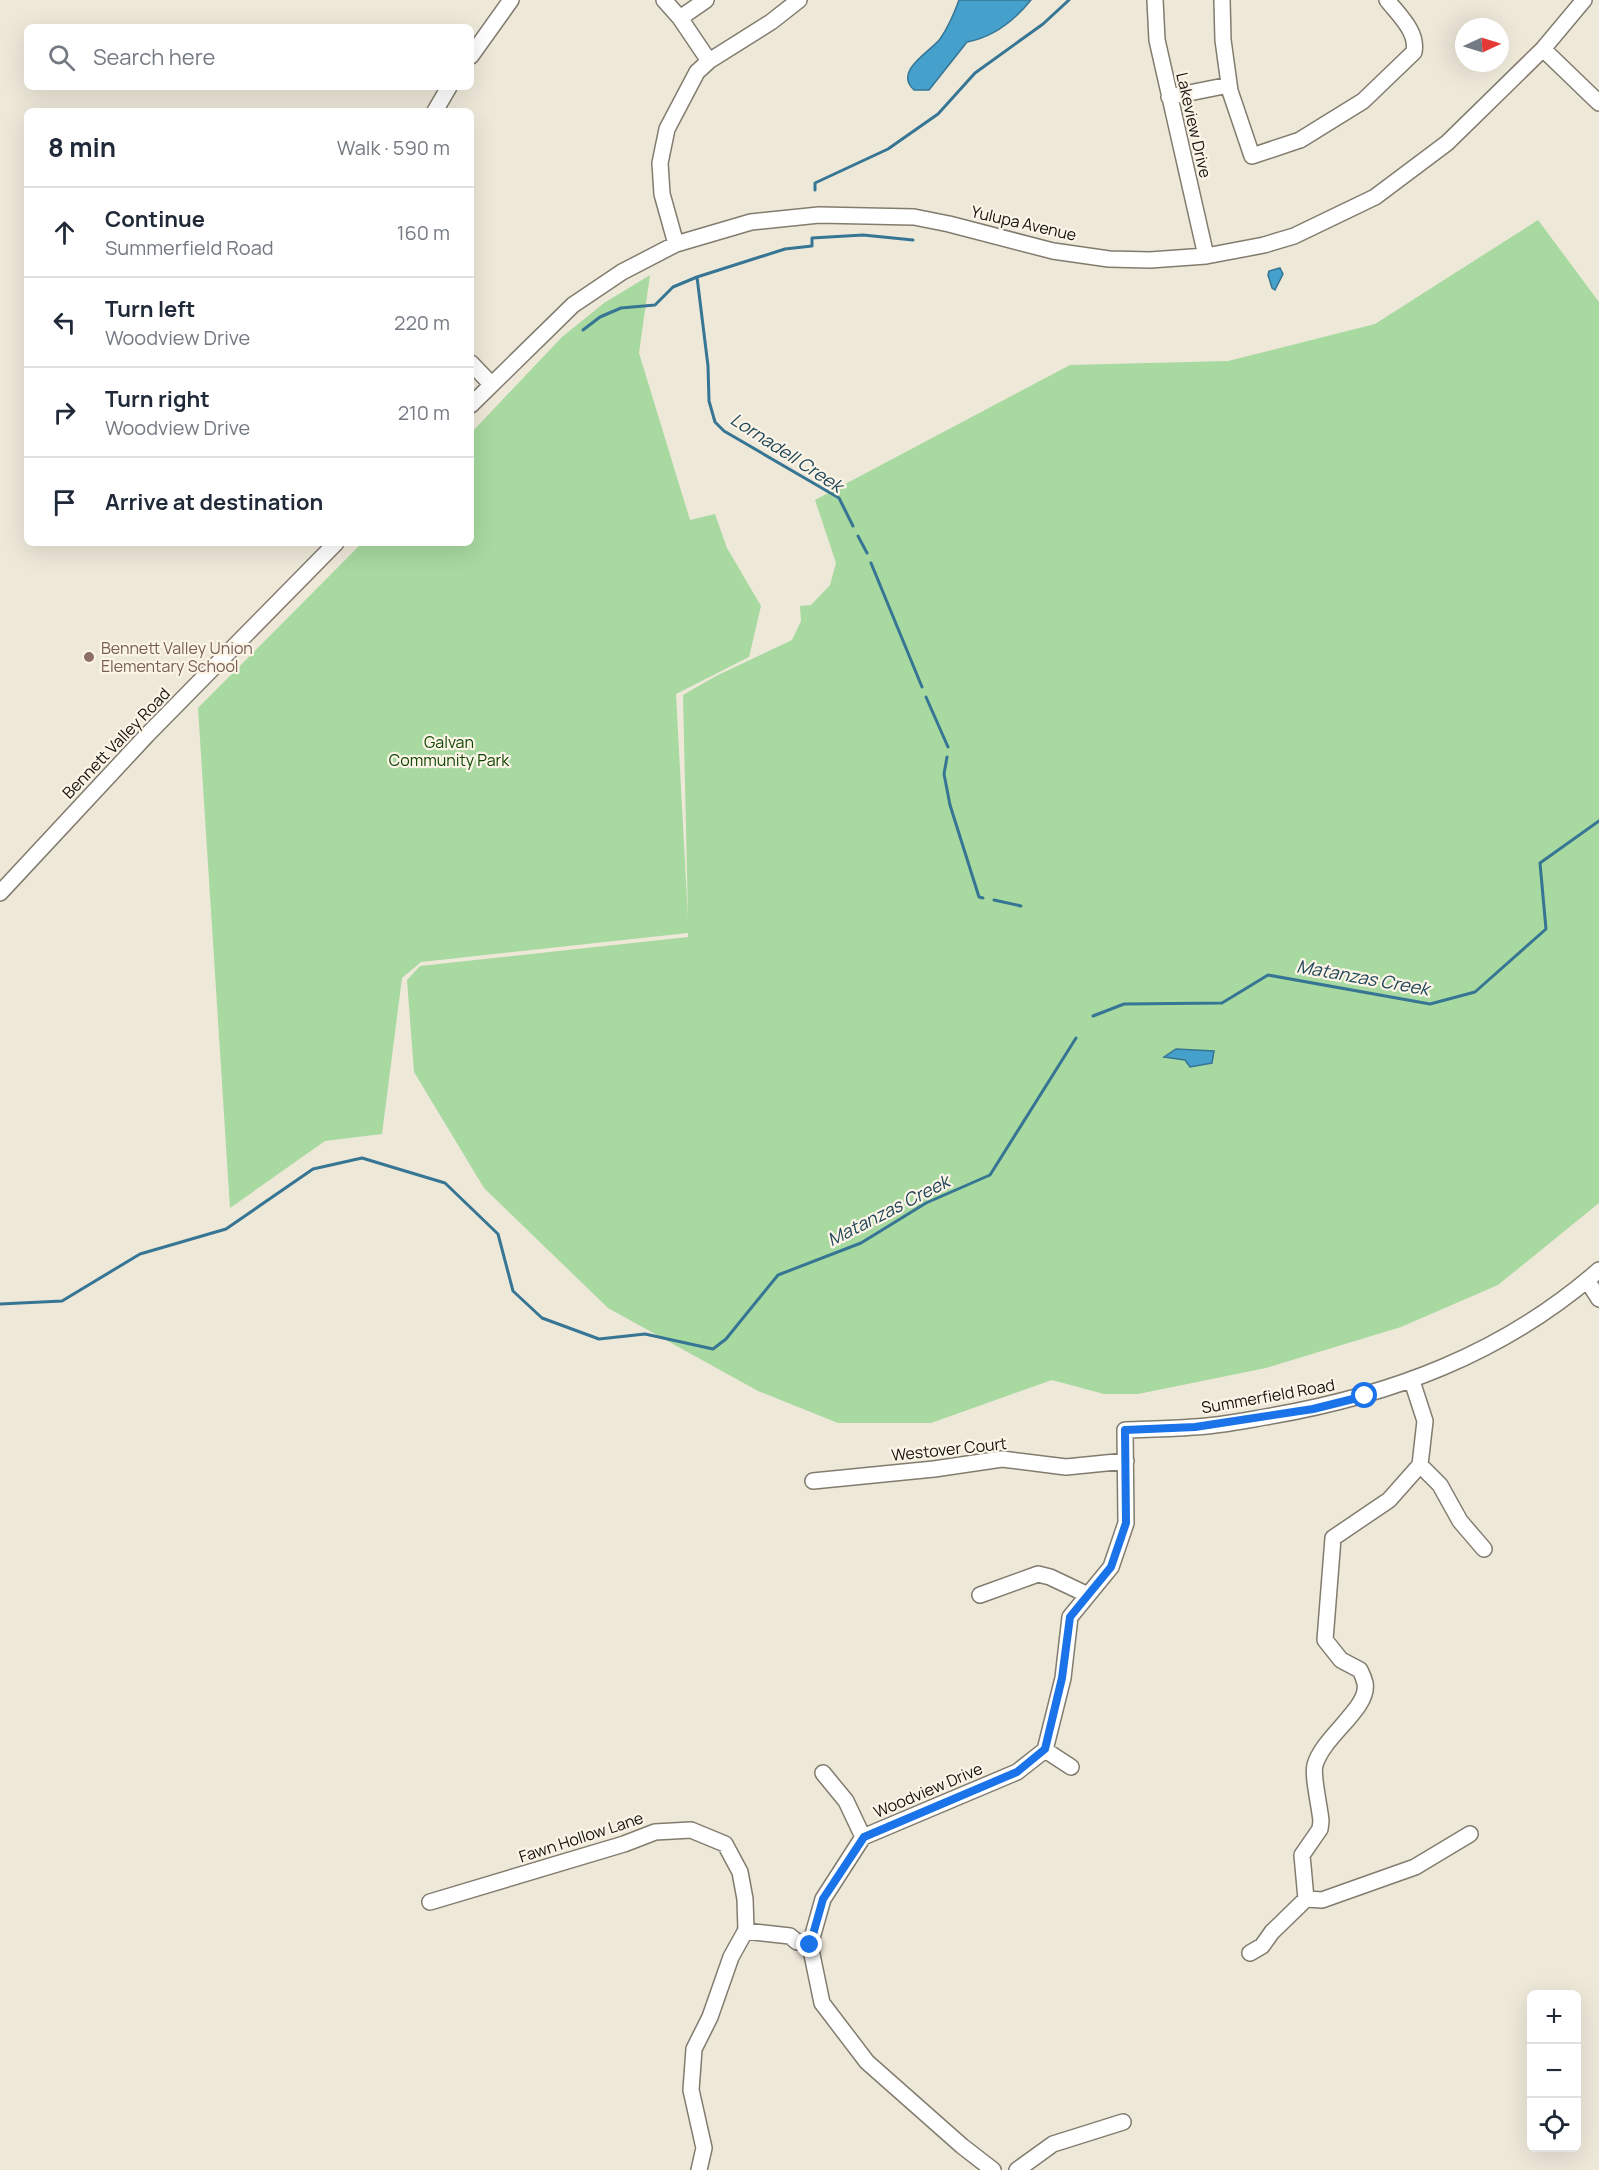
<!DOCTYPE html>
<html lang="en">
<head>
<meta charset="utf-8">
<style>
	:root { --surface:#fff; --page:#f2f2f3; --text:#1f2937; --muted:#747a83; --line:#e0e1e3 }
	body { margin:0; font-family:Manrope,sans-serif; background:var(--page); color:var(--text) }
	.controls { position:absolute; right:18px; bottom:18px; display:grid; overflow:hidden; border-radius:9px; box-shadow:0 6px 24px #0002 }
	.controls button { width:54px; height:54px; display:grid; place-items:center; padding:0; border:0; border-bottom:2px solid var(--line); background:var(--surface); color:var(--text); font:30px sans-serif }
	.compass { position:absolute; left:1455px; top:18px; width:54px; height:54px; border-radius:50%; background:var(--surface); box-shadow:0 6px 24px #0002; rotate:86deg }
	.stop { position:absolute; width:18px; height:18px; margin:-14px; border:4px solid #1a73e8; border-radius:50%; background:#fff }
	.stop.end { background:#1a73e8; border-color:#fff; box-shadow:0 2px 6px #0008 }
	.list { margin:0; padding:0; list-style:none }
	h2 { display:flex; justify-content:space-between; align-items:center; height:78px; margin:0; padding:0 24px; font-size:26px }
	h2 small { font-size:20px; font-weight:400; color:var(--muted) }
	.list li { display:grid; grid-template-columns:39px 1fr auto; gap:18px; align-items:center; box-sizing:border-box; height:90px; padding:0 24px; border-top:2px solid var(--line) }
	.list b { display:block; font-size:22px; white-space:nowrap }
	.list p { margin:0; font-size:20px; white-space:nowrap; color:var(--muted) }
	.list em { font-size:20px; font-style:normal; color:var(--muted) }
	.icon { flex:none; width:33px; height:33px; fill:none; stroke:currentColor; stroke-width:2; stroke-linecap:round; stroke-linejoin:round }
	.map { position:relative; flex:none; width:1599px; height:2170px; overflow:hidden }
	.search { position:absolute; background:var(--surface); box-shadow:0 6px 24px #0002; left:24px; top:24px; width:450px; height:66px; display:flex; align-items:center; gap:15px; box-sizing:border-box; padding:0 21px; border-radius:9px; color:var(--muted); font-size:22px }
	.panel { position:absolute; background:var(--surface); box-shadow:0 6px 24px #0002; left:24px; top:108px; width:450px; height:438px; border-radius:9px }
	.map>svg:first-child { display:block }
</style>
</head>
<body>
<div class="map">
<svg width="1599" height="2170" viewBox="0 0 1599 2170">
	<rect width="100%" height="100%" fill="#eee8d9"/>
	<path fill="#a8d9a0" d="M1538 220 1599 302V1203L1498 1285 1401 1327 1266 1368 1138 1394H1104L1052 1380 931 1423H838L758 1391 608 1308 484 1188 414 1072 407 980 420 966 688 937V933L421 962 402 978 382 1134 325 1141 230 1208 198 708 362 543H471V433L562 337 604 303 650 275 639 353 690 520 715 514 727 548 761 606 749 657 676 694 688 919 683 695 716 676 792 640 801 621 800 606 811 605 830 585 836 563 815 500 1070 365 1228 361 1375 324Z"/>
	<path fill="#45a0cc" stroke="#367593" stroke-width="1.5" d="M959 0H1031C1014 21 994 37 967 42L929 90H914C893 71 930 52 940 39 949 26 954 14 959 0Z
		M1280 268 1283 274 1275 290 1272 288 1268 275 1269 271Z
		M1176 1049 1214 1051 1212 1063 1190 1067 1185 1060 1164 1057Z"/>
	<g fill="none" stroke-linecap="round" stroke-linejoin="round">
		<path stroke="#367593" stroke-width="3" d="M815 190V183L888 149 938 114 975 73 1043 24 1069 0
			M583 330 600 317 621 308 655 305 673 287 697 277
			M853 526 839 498 724 431 715 422 709 401 708 366 697 277 785 249 812 246V238L863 235 913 240
			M858 536 867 553
			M871 563 922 687
			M926 697 948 747
			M947 757 944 774 950 805 979 897 983 898
			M994 900 1021 906
			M1093 1016 1124 1004 1222 1003 1268 975 1430 1004 1475 992 1546 929 1540 863 1599 821
			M0 1304 62 1301 140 1254 226 1229 313 1169 362 1158 445 1183 498 1234 513 1291 542 1318 599 1339 645 1334 713 1349 726 1339 778 1275 861 1243 926 1203 990 1175 1076 1038"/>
		<g stroke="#827c6f" stroke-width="18">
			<path id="minor" d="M664 0 680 18 709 61
				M1155 0 1157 40 1206 256
				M1222 0 1223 40 1230 91 1252 156 1300 140 1363 101 1414 52C1418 32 1399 15 1387 0
				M680 18 706 0
				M1543 49 1599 103
				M471 56 511 0
				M1169 97 1229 85
				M435 111 449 87
				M676 244 662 194 660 163 667 129 697 72 709 61 771 22 799 0
				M471 363 491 384
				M471 405 573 305 622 272 676 244 751 222 819 215 914 217 949 224 1053 251 1109 259 1150 260 1206 256 1264 245 1294 236 1375 197 1447 143 1543 49 1584 0
				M0 893 147 735 336 543
				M1587 1280 1599 1299
				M1420 1465 1440 1485 1460 1521 1484 1549
				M813 1481 934 1469 1002 1459 1066 1467 1126 1461
				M980 1595 1038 1574 1050 1577 1088 1595
				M1045 1750 1071 1767
				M823 1773 846 1801 863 1837
				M1306 1899 1322 1900 1415 1867 1470 1834
				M430 1902 624 1844 655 1832 691 1830 725 1844 740 1872 745 1899 746 1930 731 1957 710 2017 694 2049 691 2090 704 2148 699 2170
				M745 1931 790 1936 797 1942H811
				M1250 1953 1262 1946 1272 1932 1306 1899 1302 1855 1320 1829 1321 1821C1320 1808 1312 1775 1315 1765 1323 1736 1370 1708 1365 1683 1364 1679 1362 1674 1360 1670L1341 1660 1325 1640 1333 1538 1389 1500 1420 1465 1425 1421 1412 1381
				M993 2170 962 2146 867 2062 822 2003 810 1945 823 1899 863 1837 1017 1772 1045 1750 1063 1678 1070 1617 1111 1567 1126 1523 1125 1430C1148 1429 1170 1429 1193 1427 1217 1426 1242 1421 1265 1417 1390 1396 1503 1354 1599 1270
				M1017 2170 1053 2144 1123 2122"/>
		</g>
		<use href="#minor" stroke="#fff" stroke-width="15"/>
	</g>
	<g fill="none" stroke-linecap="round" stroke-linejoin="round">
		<path stroke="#1a73e8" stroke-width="8" d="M810 1945 823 1899 864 1837 1017 1772 1045 1749 1062 1678 1070 1617 1111 1567 1126 1523 1125 1430 1195 1427 1313 1409 1365 1396"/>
	</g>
	<circle fill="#8d6e63" stroke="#fcf5e7" stroke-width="2" cx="89" cy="657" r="6"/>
	<g text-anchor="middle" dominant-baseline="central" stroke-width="4.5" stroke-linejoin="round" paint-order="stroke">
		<g font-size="16" fill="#14120d" stroke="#fcf5e7">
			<text transform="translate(1194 125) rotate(77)">Lakeview Drive</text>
			<text transform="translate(1024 223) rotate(13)">Yulupa Avenue</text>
			<text transform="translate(116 743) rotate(-46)">Bennett Valley Road</text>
			<text transform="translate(1268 1396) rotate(-10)">Summerfield Road</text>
			<text transform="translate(949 1449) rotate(-6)">Westover Court</text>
			<text transform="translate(928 1790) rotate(-23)">Woodview Drive</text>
			<text transform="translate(581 1837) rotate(-18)">Fawn Hollow Lane</text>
		</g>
		<g font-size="16" fill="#785e54" stroke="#fcf5e7" text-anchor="start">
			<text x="101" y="648">Bennett Valley Union<tspan x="101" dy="18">Elementary School</tspan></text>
		</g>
		<g font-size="16" fill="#104704" stroke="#fcf5e7">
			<text x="449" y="742">Galvan<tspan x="449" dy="18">Community Park</tspan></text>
		</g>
		<g font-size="18" font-style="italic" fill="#1f4659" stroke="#fcf5e7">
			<text transform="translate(787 452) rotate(33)">Lornadell Creek</text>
			<text transform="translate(1363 977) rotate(10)">Matanzas Creek</text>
			<text transform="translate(888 1210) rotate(-27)">Matanzas Creek</text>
		</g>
	</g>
</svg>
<div class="controls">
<button>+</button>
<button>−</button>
<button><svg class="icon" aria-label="locate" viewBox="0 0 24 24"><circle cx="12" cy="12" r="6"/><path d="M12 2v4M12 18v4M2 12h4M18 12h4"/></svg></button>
</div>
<svg class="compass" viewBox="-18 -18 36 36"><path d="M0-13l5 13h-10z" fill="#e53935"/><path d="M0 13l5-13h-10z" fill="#747a83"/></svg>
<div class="stop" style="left:1365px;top:1396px"></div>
<div class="stop end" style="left:810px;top:1945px"></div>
<div class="search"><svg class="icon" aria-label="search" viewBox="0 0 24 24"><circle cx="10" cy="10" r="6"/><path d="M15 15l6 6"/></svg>Search here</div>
<section class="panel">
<h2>8 min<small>Walk · 590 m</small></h2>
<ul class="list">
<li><svg class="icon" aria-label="ahead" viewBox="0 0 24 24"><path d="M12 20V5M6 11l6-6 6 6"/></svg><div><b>Continue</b><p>Summerfield Road</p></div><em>160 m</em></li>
<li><svg class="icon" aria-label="left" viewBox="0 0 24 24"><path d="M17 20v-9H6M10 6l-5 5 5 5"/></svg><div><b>Turn left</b><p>Woodview Drive</p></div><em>220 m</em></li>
<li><svg class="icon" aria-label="right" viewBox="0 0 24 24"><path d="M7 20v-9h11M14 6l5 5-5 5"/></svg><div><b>Turn right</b><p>Woodview Drive</p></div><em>210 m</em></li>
<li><svg class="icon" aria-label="arrive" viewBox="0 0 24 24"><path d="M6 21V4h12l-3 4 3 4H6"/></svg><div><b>Arrive at destination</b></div></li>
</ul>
</section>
</div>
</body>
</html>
